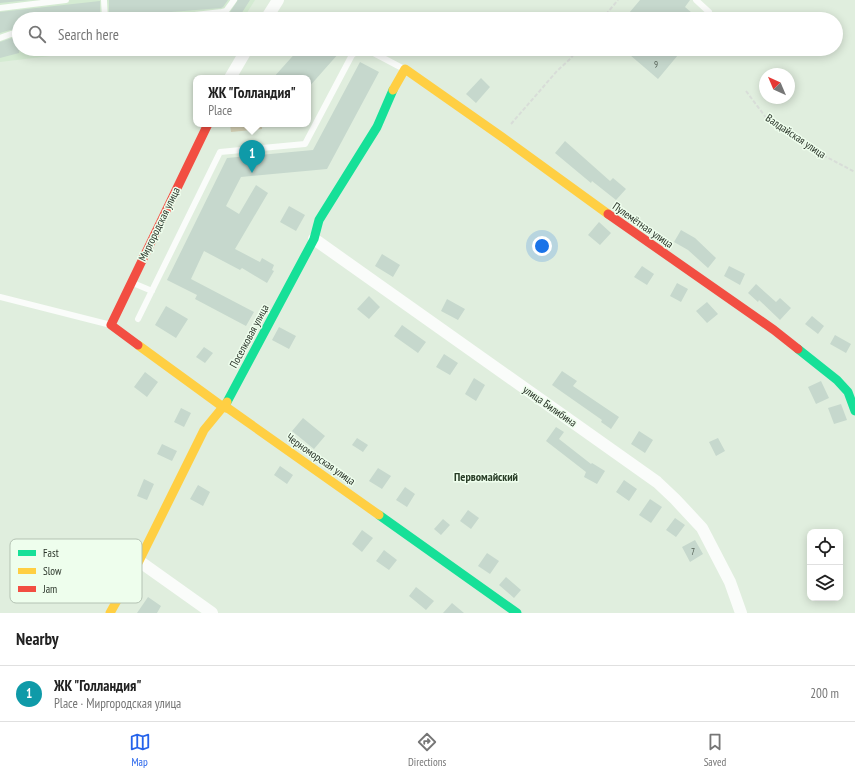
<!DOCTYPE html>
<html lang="en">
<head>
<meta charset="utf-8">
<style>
	:root { --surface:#fff; --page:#f2f2f2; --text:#222; --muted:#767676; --line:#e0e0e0; --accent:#2563eb }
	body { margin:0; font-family:"PT Sans Narrow",sans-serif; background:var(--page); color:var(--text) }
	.controls { position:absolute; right:12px; bottom:12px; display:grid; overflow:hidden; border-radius:8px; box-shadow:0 2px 10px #0003 }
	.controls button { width:36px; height:36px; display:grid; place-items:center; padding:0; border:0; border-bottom:1px solid var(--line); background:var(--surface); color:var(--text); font:20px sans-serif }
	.compass { position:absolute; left:759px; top:68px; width:36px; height:36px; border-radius:50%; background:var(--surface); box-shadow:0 2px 10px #0003; rotate:316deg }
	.you { position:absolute; left:542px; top:246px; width:14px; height:14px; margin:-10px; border:3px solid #fff; border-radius:50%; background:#1a73e8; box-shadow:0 0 0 6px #1a73e833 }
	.badge { display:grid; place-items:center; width:26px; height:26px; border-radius:50%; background:var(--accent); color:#fff; font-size:13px; font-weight:700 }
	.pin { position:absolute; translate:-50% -33px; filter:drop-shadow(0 1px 2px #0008) }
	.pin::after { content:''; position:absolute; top:21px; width:14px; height:12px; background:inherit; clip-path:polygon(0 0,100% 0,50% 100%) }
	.popup { position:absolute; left:193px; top:75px; width:118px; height:52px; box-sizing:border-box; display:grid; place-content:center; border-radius:8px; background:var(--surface); filter:drop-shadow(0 1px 3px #0005); font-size:13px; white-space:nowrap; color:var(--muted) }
	.popup b { font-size:15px; color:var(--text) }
	.popup::after { content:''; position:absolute; left:50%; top:100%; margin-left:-8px; border:8px solid transparent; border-top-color:var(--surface) }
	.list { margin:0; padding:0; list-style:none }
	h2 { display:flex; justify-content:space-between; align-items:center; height:52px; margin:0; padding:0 16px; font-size:17px }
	h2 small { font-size:13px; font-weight:400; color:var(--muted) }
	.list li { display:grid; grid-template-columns:26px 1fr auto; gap:12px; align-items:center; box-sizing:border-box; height:56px; padding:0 16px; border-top:1px solid var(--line) }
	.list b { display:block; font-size:15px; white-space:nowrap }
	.list p { margin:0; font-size:13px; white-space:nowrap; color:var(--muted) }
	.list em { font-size:13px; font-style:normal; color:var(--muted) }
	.icon { flex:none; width:22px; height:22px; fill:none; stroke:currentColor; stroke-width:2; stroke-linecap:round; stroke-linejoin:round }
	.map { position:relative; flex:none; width:855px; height:613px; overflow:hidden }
	.search { position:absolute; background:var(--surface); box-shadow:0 2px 10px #0003; left:12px; right:12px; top:12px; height:44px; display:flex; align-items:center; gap:10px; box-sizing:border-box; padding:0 14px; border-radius:22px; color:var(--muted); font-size:15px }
	.sheet { height:108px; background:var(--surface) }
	nav { display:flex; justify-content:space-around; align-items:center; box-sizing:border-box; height:56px; border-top:1px solid var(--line); background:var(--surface); font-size:11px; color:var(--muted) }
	nav a { display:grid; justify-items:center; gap:2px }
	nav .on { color:var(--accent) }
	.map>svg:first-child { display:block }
</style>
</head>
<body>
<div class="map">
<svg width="855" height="613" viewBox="0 0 855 613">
	<rect width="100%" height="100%" fill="#e0eede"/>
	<path fill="#d4ebd2" d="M0 0H255L243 19H19V49H109L0 62Z"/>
	<path fill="#d6d2b6" d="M230 124H262V129L231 132Z"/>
	<path fill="#c6d8cd" d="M0 0H29L0 3Z
		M109 0H228L223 7 221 8 109 17Z
		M238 0H250L238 19H199L228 15Z
		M640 0H690L685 7 699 19H624Z
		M100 1V19H19V29L10 30 0 33V12Z
		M12 38H19V53L0 58V42Z
		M299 49H335L339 53 308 88V78H273Z
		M623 49H683L658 79Z
		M360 62 379 72 327 169 241 177 226 206 239 214 256 185 268 193 235 249 260 262 262 258 274 265 272 270 274 271 267 283 242 268 240 270 204 251 191 279 254 312 246 326 195 299 197 295 167 280 227 158 313 150Z
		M481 78 490 87 476 103 466 94Z
		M565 141 610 181 613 178 626 189 616 200 592 181 591 183 555 153Z
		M289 206 305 215 296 231 280 222Z
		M599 222 611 233 600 245 588 235Z
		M681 230 695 238 716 258 708 268 688 250 674 242Z
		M382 254 400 265 393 277 375 266Z
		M642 266 654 274 647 285 634 277Z
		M729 266 745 274 740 285 724 276Z
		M677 283 688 289 681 302 670 296Z
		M756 284 776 302 780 298 791 308 780 320 759 300 758 302 748 293Z
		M369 296 380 307 369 319 357 309Z
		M447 299 465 309 458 320 441 311Z
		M707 302 718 314 707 323 696 311Z
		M166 306 188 319 176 338 155 325Z
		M812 316 824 326 818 334 805 324Z
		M402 325 426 342 418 353 394 336Z
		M279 327 296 336 289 349 272 340Z
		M835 335 851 344 846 353 830 344Z
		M204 347 213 353 205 363 196 357Z
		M444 354 458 363 450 375 436 367Z
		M562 371 577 381 573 386 619 417 611 429 601 422 602 420 552 385Z
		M145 372 158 382 147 397 134 387Z
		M474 378 485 385 476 401 465 394Z
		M821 381 829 398 816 404 808 387Z
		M841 404 847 420 834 424 828 408Z
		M181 408 191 413 184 427 174 422Z
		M303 418 325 436 314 449 292 431Z
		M556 427 564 432 559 439 591 464 592 463 605 471 597 484 584 477 586 472 546 441Z
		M639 431 653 440 645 453 631 444Z
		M357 438 368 445 363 452 352 445Z
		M718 438 725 451 716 456 709 442Z
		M162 444 177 451 172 461 157 454Z
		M280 466 293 475 287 484 274 475Z
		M378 468 391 476 382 489 369 481Z
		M144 479 154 484 147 500 137 496Z
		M624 480 637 489 629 501 616 492Z
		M198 485 210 492 203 506 190 499Z
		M405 487 415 494 407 507 396 500Z
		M650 499 662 507 651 523 639 515Z
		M468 510 479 518 471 529 460 521Z
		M675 518 685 525 676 537 666 530Z
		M443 519 450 525 441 535 434 529Z
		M362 530 373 538 362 552 352 544Z
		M695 540 703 554 690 562 682 547Z
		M384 550 397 560 389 570 376 561Z
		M487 553 499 561 490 574 478 566Z
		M506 577 521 590 514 598 499 585Z
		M416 587 434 601 426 610 409 596Z
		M148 597 161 606 157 613H137Z
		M452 603 464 613H443Z"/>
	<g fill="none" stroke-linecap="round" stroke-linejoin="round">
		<path stroke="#d8ddd8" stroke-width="2" stroke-dasharray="4 2" stroke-linecap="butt" d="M602 19 618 0
			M746 91 767 119 815 151 855 172
			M511 124 557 71 570 59 578 49"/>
		<path stroke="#fafcfa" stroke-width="6" d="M104 0 105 19
			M696 0 709 12
			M0 8 66 0
			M158 19 222 12 226 11 234 0
			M0 38 11 34 19 33
			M133 283 152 291
			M0 297 111 325
			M138 319 220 152 305 144 352 55 359 50H368L404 69"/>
		<path stroke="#fafcfa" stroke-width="12" d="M266 19 278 0
			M230 78 247 49
			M314 239 657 482 675 499 702 528 730 582 741 613
			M139 561 212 613"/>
		<path stroke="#16e098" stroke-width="9" d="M798 349 837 380 848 392 855 411
			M227 402 314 239 319 220 377 127 393 90
			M379 515 517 613"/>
		<path stroke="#ffcf43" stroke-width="9" d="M393 90 405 69 502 137 608 214
			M138 345 223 407 229 409 379 515
			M110 613 139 561 204 430 227 402"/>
		<path stroke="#f24e42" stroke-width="9" d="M608 214 774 330 798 349
			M138 345 111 325 208 124"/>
	</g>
	<g text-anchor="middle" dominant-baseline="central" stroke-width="3" stroke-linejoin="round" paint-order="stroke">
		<g font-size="9" fill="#535f54">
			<text x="656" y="64">9</text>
			<text x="693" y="551">7</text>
		</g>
		<g font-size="11" fill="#2c362b" stroke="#eefeed">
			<text transform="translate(796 136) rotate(34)">Валдайская улица</text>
			<text transform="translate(159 224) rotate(-64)">Миргородская улица</text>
			<text transform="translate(643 225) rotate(35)">Пулемётная улица</text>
			<text transform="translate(249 336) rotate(-62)">Поселковая улица</text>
			<text transform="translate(550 406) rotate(35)">улица Билибина</text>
			<text transform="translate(321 459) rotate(35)">Черноморская улица</text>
		</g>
		<g font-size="12" font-weight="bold" fill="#283c26" stroke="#eefeed">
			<text x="486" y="476">Первомайский</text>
		</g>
	</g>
	<rect x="10" y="539" width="132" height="64" rx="6" fill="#eefeed" stroke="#b4c2b3" stroke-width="1"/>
	<rect x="18" y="550" width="18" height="6" fill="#16e098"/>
	<rect x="18" y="568" width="18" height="6" fill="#ffcf43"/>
	<rect x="18" y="586" width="18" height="6" fill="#f24e42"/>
	<g font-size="11" fill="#2c362b">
		<text x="43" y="557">Fast</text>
		<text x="43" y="575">Slow</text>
		<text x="43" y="593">Jam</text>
	</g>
</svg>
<div class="controls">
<button><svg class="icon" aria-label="locate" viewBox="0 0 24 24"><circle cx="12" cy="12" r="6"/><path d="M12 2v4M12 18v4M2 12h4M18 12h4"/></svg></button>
<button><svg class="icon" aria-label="layers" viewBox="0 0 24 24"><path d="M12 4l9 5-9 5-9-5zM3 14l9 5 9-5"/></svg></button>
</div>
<svg class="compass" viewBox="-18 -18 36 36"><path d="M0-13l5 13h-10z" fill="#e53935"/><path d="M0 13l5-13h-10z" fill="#767676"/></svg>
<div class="you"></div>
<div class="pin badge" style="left:252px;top:173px;background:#0f9aa8">1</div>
<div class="popup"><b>ЖК &quot;Голландия&quot;</b>Place</div>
<div class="search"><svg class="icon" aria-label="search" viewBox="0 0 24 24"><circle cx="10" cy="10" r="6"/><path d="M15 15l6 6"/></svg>Search here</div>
</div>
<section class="sheet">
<h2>Nearby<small></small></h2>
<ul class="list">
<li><span class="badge" style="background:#0f9aa8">1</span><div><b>ЖК &quot;Голландия&quot;</b><p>Place · Миргородская улица</p></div><em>200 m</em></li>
</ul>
</section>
<nav>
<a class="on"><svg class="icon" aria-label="map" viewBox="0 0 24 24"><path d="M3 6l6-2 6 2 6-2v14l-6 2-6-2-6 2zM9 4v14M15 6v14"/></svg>Map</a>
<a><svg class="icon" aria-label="directions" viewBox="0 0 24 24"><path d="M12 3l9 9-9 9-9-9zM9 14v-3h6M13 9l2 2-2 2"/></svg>Directions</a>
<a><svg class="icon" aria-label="saved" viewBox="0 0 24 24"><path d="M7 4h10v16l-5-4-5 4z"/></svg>Saved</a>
</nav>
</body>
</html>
